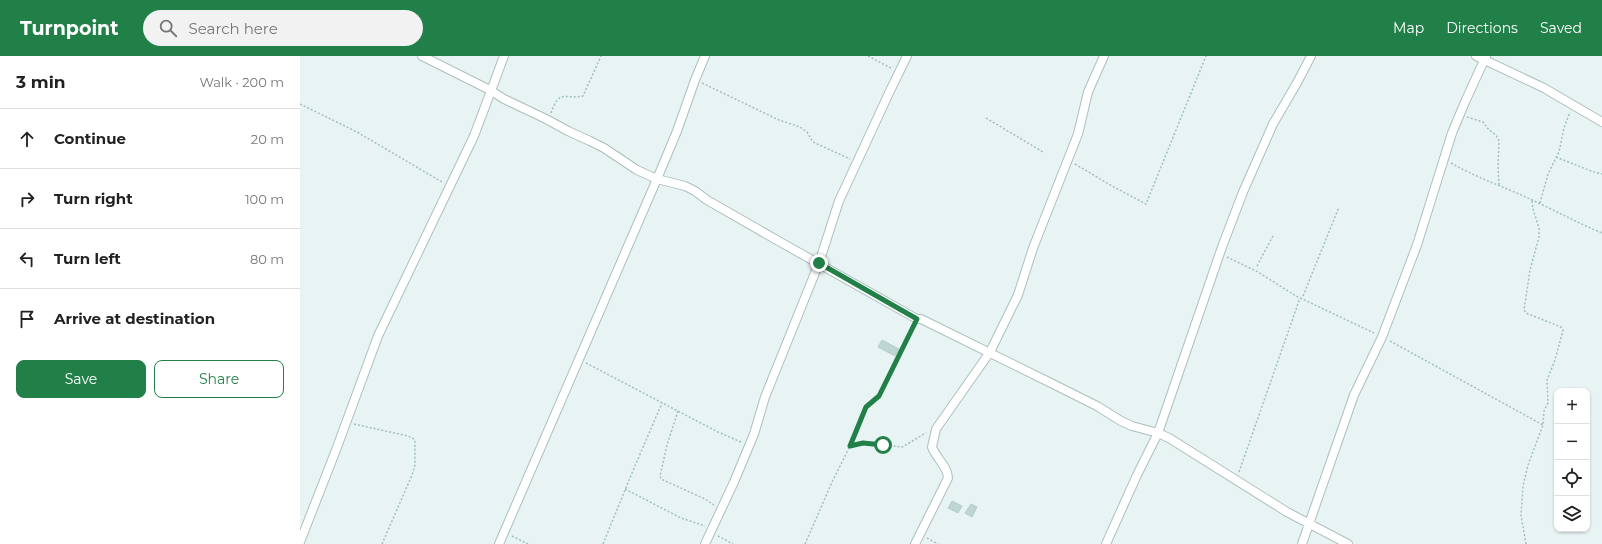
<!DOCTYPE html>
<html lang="en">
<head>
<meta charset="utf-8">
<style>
	:root { --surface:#fff; --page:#f2f2f2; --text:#222; --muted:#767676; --line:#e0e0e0; --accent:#218048 }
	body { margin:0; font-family:Montserrat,sans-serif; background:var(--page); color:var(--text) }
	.controls { position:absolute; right:12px; bottom:12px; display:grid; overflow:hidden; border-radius:8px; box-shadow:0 1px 3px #0004 }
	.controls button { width:36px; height:36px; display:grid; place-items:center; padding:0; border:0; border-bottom:1px solid var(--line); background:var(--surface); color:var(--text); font:20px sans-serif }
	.stop { position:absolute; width:12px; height:12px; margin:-9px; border:3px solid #218048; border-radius:50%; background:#fff }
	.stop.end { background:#218048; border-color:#fff; box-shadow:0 1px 4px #0008 }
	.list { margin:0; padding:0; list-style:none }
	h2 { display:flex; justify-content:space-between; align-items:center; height:52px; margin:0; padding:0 16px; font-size:17px }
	h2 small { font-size:13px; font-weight:400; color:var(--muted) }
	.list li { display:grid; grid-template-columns:26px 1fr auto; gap:12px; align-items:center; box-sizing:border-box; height:60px; padding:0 16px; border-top:1px solid var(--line) }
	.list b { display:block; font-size:15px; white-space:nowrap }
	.list em { font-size:13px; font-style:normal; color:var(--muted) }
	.actions { display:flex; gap:8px; padding:12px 16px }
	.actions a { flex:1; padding:9px 0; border:1px solid var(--accent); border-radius:8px; text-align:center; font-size:14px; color:var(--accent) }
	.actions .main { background:var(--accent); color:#fff }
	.icon { flex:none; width:22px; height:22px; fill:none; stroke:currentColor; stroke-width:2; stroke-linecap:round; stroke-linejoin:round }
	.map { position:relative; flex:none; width:1302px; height:488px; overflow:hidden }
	header { display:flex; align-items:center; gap:24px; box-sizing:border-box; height:56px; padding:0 20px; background:var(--accent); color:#fff }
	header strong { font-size:19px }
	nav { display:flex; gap:22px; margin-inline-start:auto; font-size:14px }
	.search { width:280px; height:36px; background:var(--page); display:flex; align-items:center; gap:10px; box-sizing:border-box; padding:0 14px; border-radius:22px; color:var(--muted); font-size:15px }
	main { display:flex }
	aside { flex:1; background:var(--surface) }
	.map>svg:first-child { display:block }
</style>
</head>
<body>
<header>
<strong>Turnpoint</strong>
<div class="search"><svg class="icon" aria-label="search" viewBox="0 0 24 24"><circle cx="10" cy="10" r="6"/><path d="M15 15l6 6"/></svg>Search here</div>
<nav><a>Map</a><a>Directions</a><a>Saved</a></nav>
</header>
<main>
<aside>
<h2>3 min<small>Walk · 200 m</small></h2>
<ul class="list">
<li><svg class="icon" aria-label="ahead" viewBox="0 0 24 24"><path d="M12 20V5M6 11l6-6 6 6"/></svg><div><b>Continue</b></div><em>20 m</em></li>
<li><svg class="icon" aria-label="right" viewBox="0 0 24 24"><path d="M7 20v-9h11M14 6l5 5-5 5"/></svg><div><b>Turn right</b></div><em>100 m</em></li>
<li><svg class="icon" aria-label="left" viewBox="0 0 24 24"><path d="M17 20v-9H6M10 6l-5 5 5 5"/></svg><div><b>Turn left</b></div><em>80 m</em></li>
<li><svg class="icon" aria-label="arrive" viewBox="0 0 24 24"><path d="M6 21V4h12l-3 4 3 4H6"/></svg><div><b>Arrive at destination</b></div></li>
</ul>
<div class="actions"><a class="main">Save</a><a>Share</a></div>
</aside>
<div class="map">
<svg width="1302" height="488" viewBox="0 0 1302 488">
	<rect width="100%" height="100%" fill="#e8f4f3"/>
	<path fill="#bed5d2" stroke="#b1cfcb" d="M582 284 599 293 595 300 578 291Z
		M652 445 662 450 658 457 648 452Z
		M671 448 677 451 672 461 665 457Z"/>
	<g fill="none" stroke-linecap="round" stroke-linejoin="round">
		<g stroke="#abbfbd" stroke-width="10">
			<path id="minor" d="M122 0 190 34 204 43 246 63 268 75 290 85 304 92 337 114 357 123 385 130 395 135 407 144 482 187 617 263H621L753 328 797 350 821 365 832 370 858 377 869 382 987 456 1048 488
				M1176 0 1244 32 1302 66
				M0 486 36 394 78 280 174 80 204 0
				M199 488 357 123 377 75 395 24 405 0
				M405 488 434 426 454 378 465 341 519 207 539 145 589 37 607 0
				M615 488 648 422C648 411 636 402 632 391L636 373 690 296 718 239 733 192 778 78 788 36 804 0
				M806 488 837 419 858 377 922 191 943 136 973 68 998 25 1011 0
				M1002 488 1054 339 1082 281 1117 189 1152 77 1165 46 1186 0"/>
		</g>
		<path stroke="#9dc0bd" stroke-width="1.5" stroke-dasharray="2 2" stroke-linecap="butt" d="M568 0 591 12
			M402 27 479 64 500 71 507 76 513 86 550 103
			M0 48 57 76 142 126
			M251 57C260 32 264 44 283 40L301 0
			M1167 61 1183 66 1189 74 1196 79 1199 85 1198 110 1199 129
			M686 62 743 96
			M1256 101 1291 115 1302 118
			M1151 107C1177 122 1205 131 1232 144 1256 155 1278 167 1302 177
			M775 108 812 130 846 148 906 0
			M1240 147 1248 118 1259 96 1264 72 1270 56
			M927 201 958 216 996 240 1074 277
			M957 210 974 178
			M1003 240 1039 151
			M1090 285 1243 369
			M286 307 418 376 441 386
			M378 355 367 389 360 420 361 423 405 443 414 449
			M54 368 108 380 114 383 115 386V409L112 419 82 488
			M550 390 563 387H571L602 391 626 377
			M939 416 1000 242
			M325 433 381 462 405 470
			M212 480 228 488
			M418 480 433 488
			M627 482 638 488
			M303 488 332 417 362 347
			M505 488 533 424 550 390 566 351 579 340 613 270
			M1226 488 1221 459 1223 430 1228 409 1243 369 1244 355 1248 347 1247 324 1255 304 1263 274 1261 271 1226 257 1224 254 1230 214 1239 181V172L1233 153 1232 144"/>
		<use href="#minor" stroke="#fff" stroke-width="8"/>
	</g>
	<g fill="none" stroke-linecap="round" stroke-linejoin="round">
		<path stroke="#218048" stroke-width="5" d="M519 207 617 263 579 340 566 351 550 390 563 387 583 389"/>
	</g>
</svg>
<div class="controls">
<button>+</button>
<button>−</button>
<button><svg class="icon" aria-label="locate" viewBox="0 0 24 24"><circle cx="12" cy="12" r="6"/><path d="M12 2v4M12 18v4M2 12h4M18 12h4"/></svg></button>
<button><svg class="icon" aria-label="layers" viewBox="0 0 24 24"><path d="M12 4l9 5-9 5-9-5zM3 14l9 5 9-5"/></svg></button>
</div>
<div class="stop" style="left:583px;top:389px"></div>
<div class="stop end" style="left:519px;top:207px"></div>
</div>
</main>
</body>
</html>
